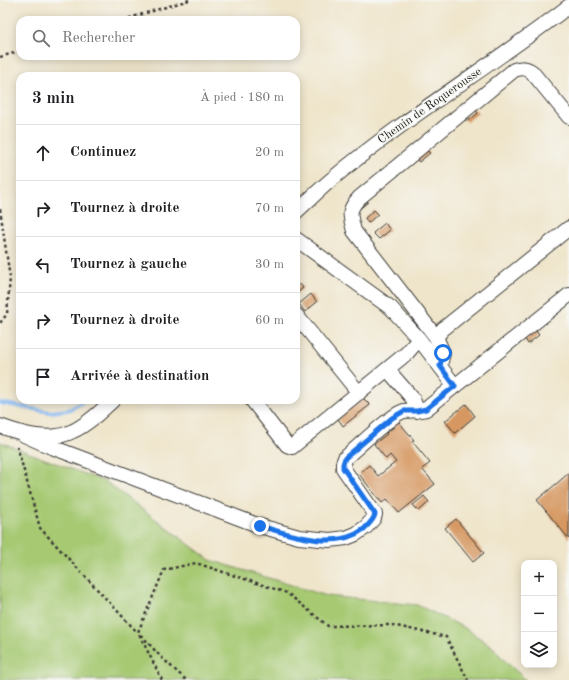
<!DOCTYPE html>
<html lang="fr">
<head>
<meta charset="utf-8">
<style>
	:root { --surface:#fff; --page:#f2f2f2; --text:#202124; --muted:#757577; --line:#e0e0e0 }
	body { margin:0; font-family:"Old Standard TT",serif; background:var(--page); color:var(--text) }
	.controls { position:absolute; right:12px; bottom:12px; display:grid; overflow:hidden; border-radius:8px; box-shadow:0 2px 10px #0003 }
	.controls button { width:36px; height:36px; display:grid; place-items:center; padding:0; border:0; border-bottom:1px solid var(--line); background:var(--surface); color:var(--text); font:20px sans-serif }
	.stop { position:absolute; width:12px; height:12px; margin:-9px; border:3px solid #1a73e8; border-radius:50%; background:#fff }
	.stop.end { background:#1a73e8; border-color:#fff; box-shadow:0 1px 4px #0008 }
	.list { margin:0; padding:0; list-style:none }
	h2 { display:flex; justify-content:space-between; align-items:center; height:52px; margin:0; padding:0 16px; font-size:17px }
	h2 small { font-size:13px; font-weight:400; color:var(--muted) }
	.list li { display:grid; grid-template-columns:26px 1fr auto; gap:12px; align-items:center; box-sizing:border-box; height:56px; padding:0 16px; border-top:1px solid var(--line) }
	.list b { display:block; font-size:15px; white-space:nowrap }
	.list em { font-size:13px; font-style:normal; color:var(--muted) }
	.icon { flex:none; width:22px; height:22px; fill:none; stroke:currentColor; stroke-width:2; stroke-linecap:round; stroke-linejoin:round }
	.map { position:relative; flex:none; width:569px; height:680px; overflow:hidden }
	.search { position:absolute; background:var(--surface); box-shadow:0 2px 10px #0003; left:16px; top:16px; width:284px; height:44px; display:flex; align-items:center; gap:10px; box-sizing:border-box; padding:0 14px; border-radius:12px; color:var(--muted); font-size:15px }
	.panel { position:absolute; background:var(--surface); box-shadow:0 2px 10px #0003; left:16px; top:72px; width:284px; height:332px; border-radius:12px }
	.map>svg:first-child { display:block }
</style>
</head>
<body>
<div class="map">
<svg width="569" height="680" viewBox="0 0 569 680">
	<rect width="100%" height="100%" fill="#f6f6f2"/>
	<filter id="ink" filterUnits="userSpaceOnUse"><feTurbulence type="fractalNoise" baseFrequency=".025" numOctaves="2"/><feDisplacementMap in="SourceGraphic" scale="8" xChannelSelector="R" yChannelSelector="G"/><feConvolveMatrix kernelMatrix="1 2 1 2 8 2 1 2 1" color-interpolation-filters="sRGB"/></filter>
	<filter id="wash" filterUnits="userSpaceOnUse"><feTurbulence type="fractalNoise" baseFrequency=".012" numOctaves="4" result="noise"/><feDisplacementMap in="SourceGraphic" scale="16" xChannelSelector="R" yChannelSelector="G"/><feGaussianBlur stdDeviation="0.9" result="paint"/><feColorMatrix in="noise" values="0 0 0 0 0 0 0 0 0 0 0 0 0 0 0 0 0 1.4 0 .05"/><feComposite in="paint" operator="in"/></filter>
	<g filter="url(#wash)">
		<rect width="100%" height="100%" fill="#efe5cb"/>
		<path fill="#a6c972" stroke="#617247" d="M0 442 106 482 210 560 327 596 417 605 465 628 494 648 501 657 526 680H0Z"/>
		<g fill="none" stroke-linecap="round" stroke-linejoin="round">
			<path stroke="#83b7f1" stroke-width="4" d="M0 403 50 412 68 410 81 403"/>
		</g>
		<g id="blocks">
			<path fill="#d69760" d="M475 109 478 113 467 122 464 118Z
				M426 150 430 153 419 162 416 158Z
				M365 198 368 202 357 211Z
				M374 210 378 214 368 223 365 218Z
				M385 223 390 230 379 239 373 233Z
				M300 284 303 288 296 294V287Z
				M311 294 317 302 305 312 299 304Z
				M536 331 539 335 528 344 525 339Z
				M363 398 370 405 343 426 338 419Z
				M466 404 475 416 455 433 445 421Z
				M398 421 414 440 412 441 430 463 422 469 435 484 399 513 387 499 382 503 359 474 369 465 378 476 396 462 390 455 386 459 374 444 387 434 386 433 394 427 393 424Z
				M569 473V539L537 500Z
				M424 496 429 502 419 511 413 505Z
				M456 519 484 553 473 562 445 528Z"/>
		</g>
	</g>
	<g filter="url(#ink)">
		<use href="#blocks" fill-opacity="0" stroke="#3c3a36" stroke-width="1"/>
		<g fill="none" stroke-linecap="round" stroke-linejoin="round">
			<g stroke="#3c3a36" stroke-width="16">
				<path id="minor" d="M296 212C308 201 319 190 332 179 407 116 491 66 569 6
					M296 239 391 308 419 339 455 386
					M296 315 359 393
					M436 337 443 329 569 228
					M440 366 443 353 436 337 354 231C350 215 347 211 359 198L514 70C522 68 526 67 532 72L569 117
					M387 369 413 399 417 411
					M252 400 287 445 292 447 407 353 419 339
					M0 426C22 434 50 443 73 431 88 424 101 411 113 400
					M22 434 49 446 260 526 299 537 330 540 346 538 356 534 366 527 374 518 375 514 343 468V463L345 458C357 448 392 414 404 411 411 410 419 411 426 409L569 295"/>
			</g>
			<path stroke="#3c3a36" stroke-width="2.5" stroke-dasharray="3 3" stroke-linecap="butt" d="M123 20 189 0
				M0 57 20 51
				M0 209 10 278 7 314 0 323
				M17 446 40 528 137 632
				M141 635 160 656 186 680
				M162 680 138 632 164 570 196 563 287 593 328 626 392 625 446 637 468 680"/>
			<use href="#minor" stroke="#fff" stroke-width="14"/>
		</g>
	</g>
	<g fill="none" stroke-linecap="round" stroke-linejoin="round" filter="url(#ink)">
		<path stroke="#1a73e8" stroke-width="5" d="M260 526C291 535 335 551 364 529 368 525 374 520 375 514L343 468V464L345 458 392 418 404 411H417L426 409 455 386 440 366 443 353"/>
	</g>
	<g text-anchor="middle" dominant-baseline="central" stroke-width="3" stroke-linejoin="round" paint-order="stroke">
		<g font-size="12" fill="#1c1c1c" stroke="#f6f6f2">
			<text transform="translate(430 106) rotate(-35)">Chemin de Roquerousse</text>
		</g>
	</g>
</svg>
<div class="controls">
<button>+</button>
<button>−</button>
<button><svg class="icon" aria-label="layers" viewBox="0 0 24 24"><path d="M12 4l9 5-9 5-9-5zM3 14l9 5 9-5"/></svg></button>
</div>
<div class="stop" style="left:443px;top:353px"></div>
<div class="stop end" style="left:260px;top:526px"></div>
<div class="search"><svg class="icon" aria-label="search" viewBox="0 0 24 24"><circle cx="10" cy="10" r="6"/><path d="M15 15l6 6"/></svg>Rechercher</div>
<section class="panel">
<h2>3 min<small>À pied · 180 m</small></h2>
<ul class="list">
<li><svg class="icon" aria-label="ahead" viewBox="0 0 24 24"><path d="M12 20V5M6 11l6-6 6 6"/></svg><div><b>Continuez</b></div><em>20 m</em></li>
<li><svg class="icon" aria-label="right" viewBox="0 0 24 24"><path d="M7 20v-9h11M14 6l5 5-5 5"/></svg><div><b>Tournez à droite</b></div><em>70 m</em></li>
<li><svg class="icon" aria-label="left" viewBox="0 0 24 24"><path d="M17 20v-9H6M10 6l-5 5 5 5"/></svg><div><b>Tournez à gauche</b></div><em>30 m</em></li>
<li><svg class="icon" aria-label="right" viewBox="0 0 24 24"><path d="M7 20v-9h11M14 6l5 5-5 5"/></svg><div><b>Tournez à droite</b></div><em>60 m</em></li>
<li><svg class="icon" aria-label="arrive" viewBox="0 0 24 24"><path d="M6 21V4h12l-3 4 3 4H6"/></svg><div><b>Arrivée à destination</b></div></li>
</ul>
</section>
</div>
</body>
</html>
